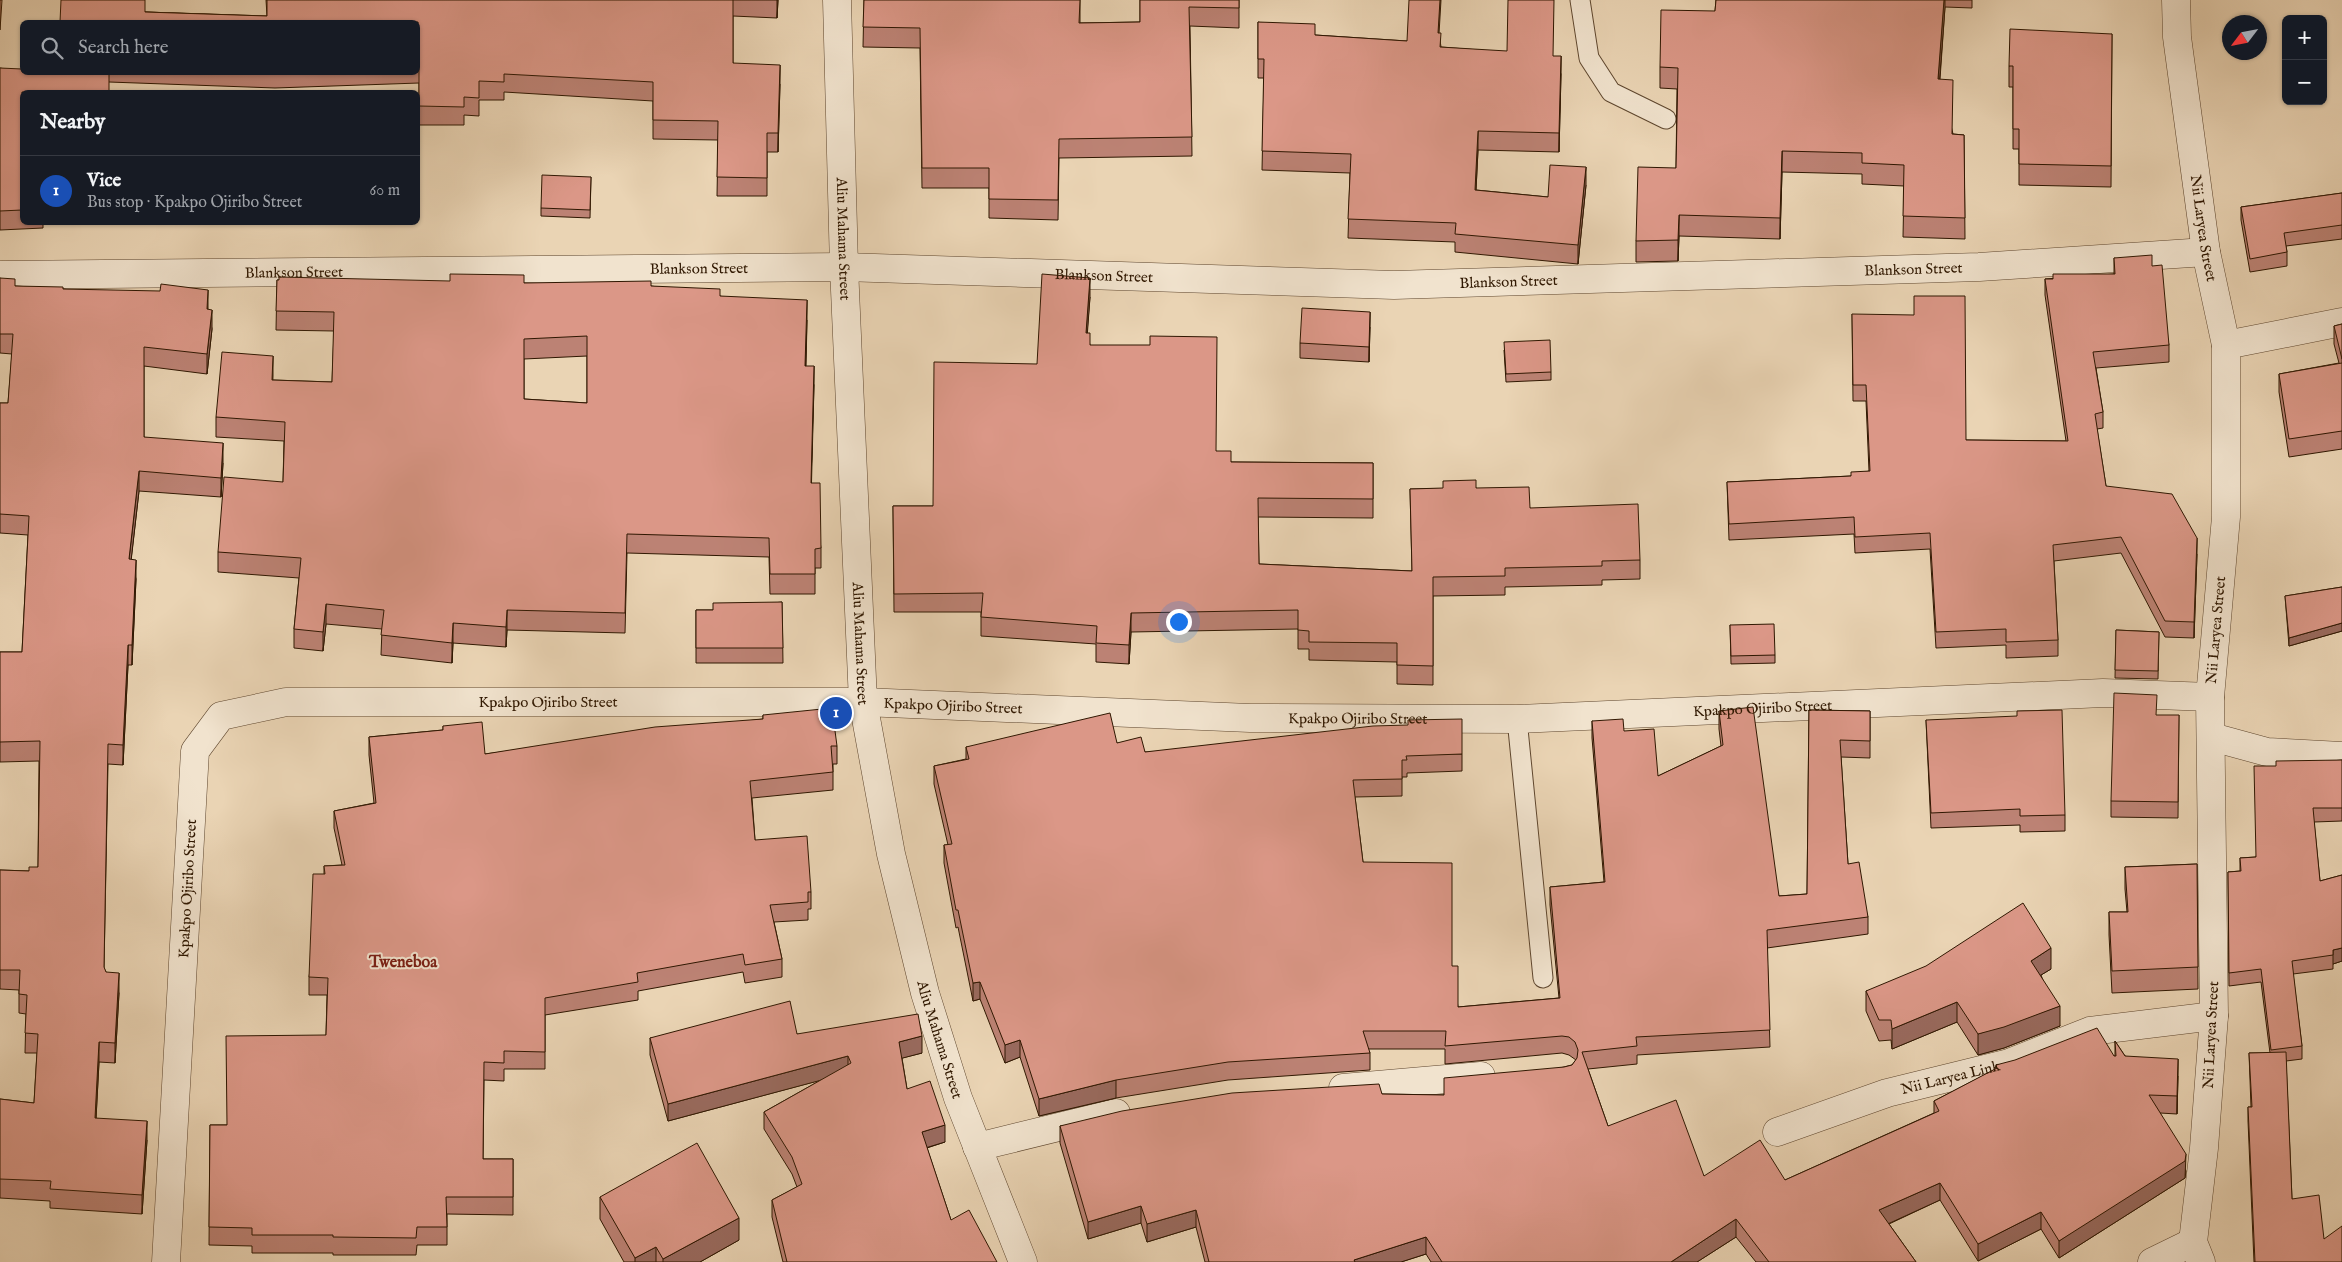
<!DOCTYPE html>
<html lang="en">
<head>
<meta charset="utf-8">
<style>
	:root { --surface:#171b24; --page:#242831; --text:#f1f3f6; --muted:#9ea1a6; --line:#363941; --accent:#c59692 }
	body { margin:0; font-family:"IM FELL English",serif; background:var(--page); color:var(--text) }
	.controls { position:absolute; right:15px; top:15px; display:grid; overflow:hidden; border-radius:8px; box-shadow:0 1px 4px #0004 }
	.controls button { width:45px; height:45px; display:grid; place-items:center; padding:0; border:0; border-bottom:1px solid var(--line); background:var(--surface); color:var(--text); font:25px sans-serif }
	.compass { position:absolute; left:2222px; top:15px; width:45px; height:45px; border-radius:50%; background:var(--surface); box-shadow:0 1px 4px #0004; rotate:238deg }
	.you { position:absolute; left:1178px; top:621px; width:18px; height:18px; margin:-12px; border:4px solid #fff; border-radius:50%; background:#1a73e8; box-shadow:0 0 0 8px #1a73e833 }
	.badge { display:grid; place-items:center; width:32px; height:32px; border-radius:50%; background:var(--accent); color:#fff; font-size:16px; font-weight:700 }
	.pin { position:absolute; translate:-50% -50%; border:2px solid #fff; box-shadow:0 1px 5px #0006 }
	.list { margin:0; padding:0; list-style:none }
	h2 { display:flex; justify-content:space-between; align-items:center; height:65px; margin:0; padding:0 20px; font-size:21px }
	h2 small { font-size:16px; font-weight:400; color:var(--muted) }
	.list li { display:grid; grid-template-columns:32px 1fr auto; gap:15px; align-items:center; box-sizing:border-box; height:70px; padding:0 20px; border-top:1px solid var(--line) }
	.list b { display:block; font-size:19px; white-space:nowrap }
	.list p { margin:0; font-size:16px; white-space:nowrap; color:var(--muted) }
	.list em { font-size:16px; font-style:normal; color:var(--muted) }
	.icon { flex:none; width:28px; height:28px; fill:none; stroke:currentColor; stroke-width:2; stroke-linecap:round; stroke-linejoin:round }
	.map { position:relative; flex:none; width:2342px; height:1262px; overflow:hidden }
	.search { position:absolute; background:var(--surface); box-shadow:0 1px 4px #0004; left:20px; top:20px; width:400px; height:55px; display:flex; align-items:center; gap:12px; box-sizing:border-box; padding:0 18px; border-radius:8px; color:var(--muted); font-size:19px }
	.panel { position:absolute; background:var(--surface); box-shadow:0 1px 4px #0004; left:20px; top:90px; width:400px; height:135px; border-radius:8px }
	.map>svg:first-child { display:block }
</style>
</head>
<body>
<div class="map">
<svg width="2342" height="1262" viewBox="0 0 2342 1262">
	<rect width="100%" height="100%" fill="#ead4b4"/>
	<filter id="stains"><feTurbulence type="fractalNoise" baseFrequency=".004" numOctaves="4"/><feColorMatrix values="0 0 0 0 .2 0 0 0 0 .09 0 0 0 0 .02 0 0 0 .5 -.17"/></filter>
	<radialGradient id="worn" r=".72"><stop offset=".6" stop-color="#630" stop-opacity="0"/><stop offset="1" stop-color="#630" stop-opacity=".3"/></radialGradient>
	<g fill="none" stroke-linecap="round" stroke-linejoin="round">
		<g stroke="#5e462e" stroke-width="21">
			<path id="service" d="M1580 0 1589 58 1611 92 1666 119
				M1517 719 1543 978"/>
		</g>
		<g stroke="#5e462e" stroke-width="29">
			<g id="minor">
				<path id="s1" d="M2176 0 2177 37 2206 252 2226 345V517L2210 697 2214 1016 2204 1148 2193 1242 2201 1262"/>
				<path id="s2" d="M0 275 844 267 1394 285 1979 267 2206 252"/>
				<path d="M2226 345 2342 322"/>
				<path d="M2212 737 2267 752 2342 756"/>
				<path d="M1343 1088 1481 1076"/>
				<path id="s3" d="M1777 1132 1887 1093 2009 1063 2090 1031 2214 1016"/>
				<path d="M977 1147 1116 1113"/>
				<path id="s4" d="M166 1262 195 751 221 716 286 702H863L1250 718 1517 719 2103 693 2210 697"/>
				<path d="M2152 1262 2193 1242"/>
			</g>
		</g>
		<g stroke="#5e462e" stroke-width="29">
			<g id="tertiary">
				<path id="s5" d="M837 0 844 267 863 702 891 854 925 993 958 1098 1023 1262"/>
			</g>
		</g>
		<use href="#service" stroke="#f1e3ce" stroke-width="19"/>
		<use href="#minor" stroke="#f1e3ce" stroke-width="28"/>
		<use href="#tertiary" stroke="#f1e3ce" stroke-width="28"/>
	</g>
	<path fill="#bc8274" stroke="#2f1701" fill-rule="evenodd" d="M266 0H778L777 18 733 16V63L780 84 778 152H767V196H717L718 140 653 139V101L504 92V100H479V116L464 115V125H419V83L275 88 109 82 22 92V222H43V228L0 230V68L22 72H418V22L145 12 267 16Z
		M864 0H1080V23L1140 22V0H1239V28L1190 26 1192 156 1059 158 1058 220 989 218V188H922L920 48 863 47Z
		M1716 0H1972V8L1945 7 1940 79 1953 134 1964 135 1965 239 1903 237 1904 186 1862 184V174L1782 172 1780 239 1679 236 1678 261 1636 262V241L1676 168 1677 89 1660 88V67L1715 11Z
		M1258 22 1315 35 1407 41 1439 33 1441 47 1553 56 1561 74 1559 152 1478 150 1476 190 1548 197 1586 185 1578 264 1455 252V242L1348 238 1350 173 1262 170 1264 78H1258Z
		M2112 34 2111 187 2019 185V149H2013V87H2009V66Z
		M591 177 590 218 541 216V208Z
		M2342 193V239L2286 246 2287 252V266L2250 272 2241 220V207Z
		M2114 258 2152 266 2169 345V362L2096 368 2103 412V428L2097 429 2106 486 2197 554 2194 638 2165 637 2121 553 2054 561 2058 640V656L2006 658V645L1936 648 1930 549 1855 553 1854 534 1729 540 1727 482 1851 476 1869 471 1866 401H1853L1852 314 1966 440 2066 441 2045 295V279L2114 274Z
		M0 278 15 286 63 289 208 309 212 329 207 374 144 366V437L223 463 221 497 139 491 131 560 136 579 132 665H128L123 765 108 764 104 968 106 972 119 993 115 1063 99 1062 96 1118 147 1140 142 1214 50 1208V1201L0 1198V1099L34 1103 37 1053H25L26 1014 19 1013V990L0 989V870L29 871 38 867 39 761 0 762V652H22L28 535 0 533V403H8L12 354 0 353Z
		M277 280 524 283 651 286 720 296 807 320 806 366 814 385 811 483 821 548V568H815V594H770L769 557 627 553 625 633 507 630 506 647 453 643 452 663 381 655 382 629 326 624 323 651 294 648V629L299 578 218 572V552L283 482 284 441 216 437V417L273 380 332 382 334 331 276 330ZM587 356V403L524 399V359Z
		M1090 297 1087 333 1090 345 1216 451 1231 462 1373 463V518L1258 517 1259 564 1412 571 1410 489 1476 488 1530 508 1640 560V579L1602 580V585L1505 587V595L1433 596V685L1397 684V662L1309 660V649H1298V629L1131 632 1129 664 1096 662V644L981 636V612H894L893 506H933L1037 364Z
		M2342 324V449L2289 457 2279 392V374L2339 363 2334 344V326Z
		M1370 327 1369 362 1300 358V343Z
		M1504 350 1551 372V380L1506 382Z
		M2342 587V631L2289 646 2285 596Z
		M782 602 783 663H696V610H713Z
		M1730 625 1775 655V663L1731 664Z
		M2116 630 2159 632 2158 679 2115 678Z
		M1809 710 1870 711V758L1841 757 1848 864 1868 917V934L1767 948 1770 1047 1637 1055V1064L1588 1069 1608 1126 1704 1176 1785 1180 1934 1113V1101L1996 1069V1065L2115 1056V1041L2125 1056 2178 1076 2177 1114 2160 1113 2186 1171 2185 1178 2059 1258 2041 1229 1978 1261 1940 1200 1889 1224 1916 1262H1756L1736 1237 1697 1262H1431L1426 1254 1401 1262H1205L1196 1227 1147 1242 1141 1223 1088 1239 1060 1143V1126L1382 1094 1444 1095 1564 1067 1572 1065 1576 1060 1569 1055 1562 1053 1445 1064V1049H1368L1370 1053V1070L1228 1080 1116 1098 1039 1116 1020 1057 1005 1063 980 999 973 1001 958 927 956 928 944 863V845H948L934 784V766L966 759V747L1117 743 1145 752 1462 754V771L1407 773V777H1402V796L1355 797 1363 862 1452 966 1458 1007 1559 998 1550 905V887L1604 882 1592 738V721L1624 731 1658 776 1721 746 1719 729V711L1779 896 1807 894Z
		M763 715 837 746V764H833V790L752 798 755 840 811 892V909H808V920L774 922 782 959V977L745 983 743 972 638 991V1000L545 1015V1069H504V1081L484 1080 483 1159H513V1215L447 1214V1245H417L416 1255H333V1253H252V1246L209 1245 210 1125H227L326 1035 327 995H309V977L324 874V866L342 865 334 828V811L374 803 369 755V737L443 730V726L485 754 763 719Z
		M2179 715 2178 818 2111 817V801Z
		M1926 720 2065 815V831L2020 832V825L1931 828Z
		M2342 760V821L2314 822 2320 881 2342 875V961L2333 964V969L2293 974 2302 1046V1059L2286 1061 2292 1199 2342 1262H2254L2248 1121V1107H2251L2249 1053H2270L2261 982 2229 986 2228 872 2240 871V858L2256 857 2276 766Z
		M2197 864 2198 989 2112 993 2109 935V912H2127L2125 889V867Z
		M2051 969 2041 975 2060 1026 2004 1048 1978 1055 1957 1022 1892 1049 1891 1040 1879 1041 1866 1011V991Z
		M797 1034 922 1053 902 1058 907 1089 945 1142 927 1148 951 1220 997 1262H783L772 1217V1200L797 1187 792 1174 764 1129V1112L821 1080 668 1121 650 1055V1038Z
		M600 1197 739 1240 700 1262H624L600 1219Z"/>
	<path fill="#996a5e" stroke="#2f1701" d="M777 0H778L777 18Z
		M1440 0H1441L1438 51V33Z
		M1944 0H1945V7L1938 100V79Z
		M1561 56V74L1559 152V133Z
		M780 65V84L778 152V133Z
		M1478 131V150L1475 209V190Z
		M1782 151V172L1780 239V218Z
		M1586 167V185L1578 264V245Z
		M1679 215V236L1678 261V240Z
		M1090 278V297L1086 352V333Z
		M208 290V309H207Z
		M807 300V320L805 385V366Z
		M212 310V329L207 374V354Z
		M1370 312V327L1369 362V347Z
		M273 356V376L272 400V380Z
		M814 366V385L811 502V483Z
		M223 443V463L221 497V478Z
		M139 471V491L129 579V559Z
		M2197 538V554L2194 638V622Z
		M136 560V579L132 665V645Z
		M326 604V624L323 651V632Z
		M507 610V630L506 647V627Z
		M1131 613V632L1129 664V645Z
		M453 623V643L452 663V643Z
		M2342 623V631L2289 646V638Z
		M128 645V665L123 765V745Z
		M2051 948V969L2031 981V961Z
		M2342 948V961L2333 964V950Z
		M119 973V993L115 1063V1043Z
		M980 982V999L973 1001V983Z
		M1957 1002V1022L1892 1049V1029Z
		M2060 1006V1026L2004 1048 1978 1055V1034Z
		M922 1036V1053L899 1059V1042Z
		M1020 1040V1057L1005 1063V1045Z
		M99 1042V1062L95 1138V1118Z
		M848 1056V1073L668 1121V1104Z
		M2178 1059V1076L2177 1114V1096Z
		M1116 1080V1098L1039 1116V1099Z
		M147 1121V1140L142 1214V1195Z
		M945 1125V1142L922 1149V1132Z
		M2186 1154 2185 1178 2059 1258V1241Z
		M1940 1183V1200L1879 1228V1210Z
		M1141 1206V1223L1088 1239V1222Z
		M1196 1210V1227L1147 1242V1224Z
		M2041 1212V1229L1978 1261V1244Z
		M739 1218V1240L700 1262H663V1259Z
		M1736 1219V1237L1697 1262H1671Z
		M1426 1237V1254L1401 1262H1354V1260Z
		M656 1247V1262H635V1258Z"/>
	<path fill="#db9787" stroke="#2f1701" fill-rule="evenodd" d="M0 0H2L0 30Z
		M61 0H145V12L267 16V0H733V63L780 65 778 133H767V178L717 177 718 121 653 120V82L504 74V82L479 81V98L464 97V107L419 106V65H418V22H60Z
		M864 0H1080L1079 23 1140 22V0H1239V8L1189 7 1192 137 1059 139 1058 200 989 199V168H922L920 28 863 27Z
		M1409 0H1440L1438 33H1441L1440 47 1507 51 1508 0H1554L1553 56H1561L1559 133 1478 131 1475 190 1548 197 1550 165 1586 167 1578 245 1455 234 1456 223 1348 219 1351 154 1262 151 1264 59H1258V22L1315 24V35L1407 41Z
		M1716 0H1944L1938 79 1953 80 1952 134 1964 135 1965 218 1903 216 1904 165 1862 163V153L1782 151 1780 218 1679 215 1678 240 1636 241 1638 167 1676 168 1678 68 1660 67 1661 10 1715 11Z
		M2010 29 2112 34 2111 166 2019 164V129H2013V66H2009Z
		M0 68 22 69V72H109V92H22V210L0 211Z
		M542 175 591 177 590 210 541 208Z
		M2342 193V225L2284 233 2287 252 2250 259 2241 207Z
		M2152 255V266L2162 265 2169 345 2093 352 2103 412 2095 414 2106 486 2172 494 2197 538 2194 622 2165 621 2121 537 2053 545 2058 640 2006 642V629L1936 632 1930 533 1855 537 1854 517 1729 524 1727 482 1851 476V472L1870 471 1866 385H1853L1852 314 1914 315V296H1965L1966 440 2068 441 2045 279H2053V274H2115L2114 258Z
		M450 274 524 275V283L651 281V286L720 289V296L807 300 805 366H814L811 483H820L821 548 815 549V574H770L769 538 627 534 625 613 507 610 506 627 453 623 452 643 381 635 384 610 326 604 323 632 294 629 301 558 218 552 224 477 283 482 285 422 216 417 222 352 273 356 272 380 332 382 334 312 276 311 277 280H279V277L450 281ZM587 336V403L524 399V339Z
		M1042 274 1090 278 1086 333H1090V345H1150V336L1217 337 1216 451H1231V462L1373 463V499L1258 498 1259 564 1412 571 1410 489 1443 488V481L1476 480V488L1529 487 1530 508 1638 504 1640 560 1602 561V566L1505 568V576L1433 577V666L1397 665V643L1309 642V631L1298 630V610L1131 613 1129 645 1096 643 1097 626 981 617 983 593 894 594 893 506H933L934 362 1037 364Z
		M0 278 15 279V286L63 287V289L160 291 161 284 208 290 207 309 212 310 207 354 144 347V437L223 443 221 478 139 471 129 559 136 560 132 645H128L123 745 108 744 104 967 106 972 119 973 115 1043 99 1042 95 1118 147 1121 142 1195 50 1189 51 1181 0 1179V1099L34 1103 38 1034 25 1033 27 995 19 994 20 970H0V870L29 871V867H38L40 741 0 742V652H22L29 516 0 514V403H8L13 334H0Z
		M1302 308 1370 312 1369 347 1300 343Z
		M2342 324V359L2334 326Z
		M1550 340 1551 372 1506 374 1504 342Z
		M2342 363V431L2289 439 2279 374Z
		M2342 587V623L2289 638 2285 596Z
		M782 602 783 648H696V610H713V603Z
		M1774 624 1775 655 1731 656 1730 625Z
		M2116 630 2159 632 2158 671 2115 670Z
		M2114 693 2157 695 2156 715H2179L2178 802 2111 801Z
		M1753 707 1779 896 1807 894 1809 710 1870 711V741L1840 740 1848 864 1859 862 1868 917 1767 930 1770 1030 1636 1037 1637 1046 1582 1052 1608 1126 1676 1100 1704 1176 1760 1140 1785 1180 1939 1111 1934 1101 1997 1068 1996 1065 2015 1060 2097 1028 2114 1056H2116L2115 1041 2125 1056 2178 1059 2177 1096 2149 1095 2186 1154 2185 1161 2059 1241 2041 1212 1978 1244 1940 1183 1879 1210 1916 1262H1769L1736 1219 1671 1262H1442L1426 1237 1354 1260 1355 1262H1209L1196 1210 1147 1224 1141 1206 1088 1222 1060 1126 1122 1111 1232 1093 1379 1084 1382 1094 1444 1095V1078L1564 1067 1572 1065 1577 1058 1578 1050 1575 1042 1569 1037 1562 1036 1445 1046 1446 1031H1363L1370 1053 1228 1062 1116 1080 1039 1099 1020 1040 1005 1045 980 982 973 983 958 910H956L944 845 952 844 934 766 969 759 966 747 1110 713 1117 743 1141 737 1145 752 1373 726 1408 725V720L1462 719V754L1406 756 1407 760H1402V779L1353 780 1363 862 1452 863V966H1458V1007L1560 998 1550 887 1605 882 1592 721 1623 719 1624 731 1654 729 1658 776 1723 745 1719 711Z
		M832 708 837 746H831L833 772 750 781 755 840 807 836 811 892H808V902L770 905 782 959 745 965 743 954 637 973 638 982 545 998V1052L504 1051V1063L484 1062 483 1159H513V1197H446L447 1227H417L416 1238 333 1237V1235H252V1228L209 1227 210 1125H227L226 1036 326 1035 328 978 309 977 313 874H325L324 866 345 865 334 811 376 803 369 737 443 730V726L482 722 485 754 655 727 763 719V715Z
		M2062 710 2065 815 2020 816V809L1931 813 1926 720 2017 716V711Z
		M2342 760V808H2313L2320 881 2342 875V948L2333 950V955L2292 961 2302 1046 2271 1050 2261 969 2229 973 2228 872 2241 871 2240 858 2256 857 2254 766H2276V761Z
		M2197 864 2198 967 2112 971 2109 912H2128L2125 867Z
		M2023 903 2051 948 2031 961 2060 1006 2004 1027 1978 1034 1957 1002 1892 1029 1891 1020H1879L1866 991 1926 966Z
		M790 1001 797 1034 918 1014 922 1036 899 1042 907 1089 930 1081 945 1125 922 1132 951 1220 969 1210 997 1262H787L772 1200 802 1184 792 1157 764 1112 851 1063 848 1056 668 1104 650 1038Z
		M2286 1052 2292 1199 2319 1195 2324 1239 2342 1226V1262H2255L2248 1107H2252L2249 1053Z
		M697 1143 739 1218 663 1259 656 1247 635 1258 600 1197Z"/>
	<g text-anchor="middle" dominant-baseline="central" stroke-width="4" stroke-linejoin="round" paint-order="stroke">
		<g font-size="15" fill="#2f1701" stroke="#f1e3ce">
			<text stroke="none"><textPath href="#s1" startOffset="230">Nii Laryea Street</textPath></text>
			<text stroke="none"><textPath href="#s5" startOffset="239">Aliu Mahama Street</textPath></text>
			<text stroke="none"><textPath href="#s2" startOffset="699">Blankson Street</textPath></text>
			<text stroke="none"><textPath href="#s2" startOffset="1914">Blankson Street</textPath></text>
			<text stroke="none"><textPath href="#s2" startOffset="294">Blankson Street</textPath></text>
			<text stroke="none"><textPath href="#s2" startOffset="1104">Blankson Street</textPath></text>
			<text stroke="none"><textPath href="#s2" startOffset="1509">Blankson Street</textPath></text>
			<text transform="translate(2216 630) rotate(-85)">Nii Laryea Street</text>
			<text stroke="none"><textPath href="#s5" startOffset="644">Aliu Mahama Street</textPath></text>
			<text stroke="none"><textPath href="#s4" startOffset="884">Kpakpo Ojiribo Street</textPath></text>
			<text stroke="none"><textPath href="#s4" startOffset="1289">Kpakpo Ojiribo Street</textPath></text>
			<text stroke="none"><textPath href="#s4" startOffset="2099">Kpakpo Ojiribo Street</textPath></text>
			<text stroke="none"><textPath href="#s4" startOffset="1694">Kpakpo Ojiribo Street</textPath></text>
			<text stroke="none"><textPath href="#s4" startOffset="374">Kpakpo Ojiribo Street</textPath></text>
			<text transform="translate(2211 1035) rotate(-87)">Nii Laryea Street</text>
			<text stroke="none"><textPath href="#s5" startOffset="1049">Aliu Mahama Street</textPath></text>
			<text stroke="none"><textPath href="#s3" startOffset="182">Nii Laryea Link</textPath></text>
		</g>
		<g font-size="16" font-weight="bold" fill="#7a1f14" stroke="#f1e3ce">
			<text x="403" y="963">Tweneboa</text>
		</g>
	</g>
	<rect width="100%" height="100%" filter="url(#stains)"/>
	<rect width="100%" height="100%" fill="url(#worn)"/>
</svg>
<div class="controls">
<button>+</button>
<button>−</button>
</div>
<svg class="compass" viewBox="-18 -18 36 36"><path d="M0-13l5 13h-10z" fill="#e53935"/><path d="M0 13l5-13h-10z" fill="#9ea1a6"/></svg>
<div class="you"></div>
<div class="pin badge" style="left:836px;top:713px;background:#1a4fb4">1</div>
<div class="search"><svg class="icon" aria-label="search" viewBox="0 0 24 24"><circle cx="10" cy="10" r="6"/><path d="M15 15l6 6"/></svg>Search here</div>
<section class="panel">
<h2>Nearby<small></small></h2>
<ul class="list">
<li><span class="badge" style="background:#1a4fb4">1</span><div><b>Vice</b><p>Bus stop · Kpakpo Ojiribo Street</p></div><em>60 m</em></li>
</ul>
</section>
</div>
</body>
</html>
